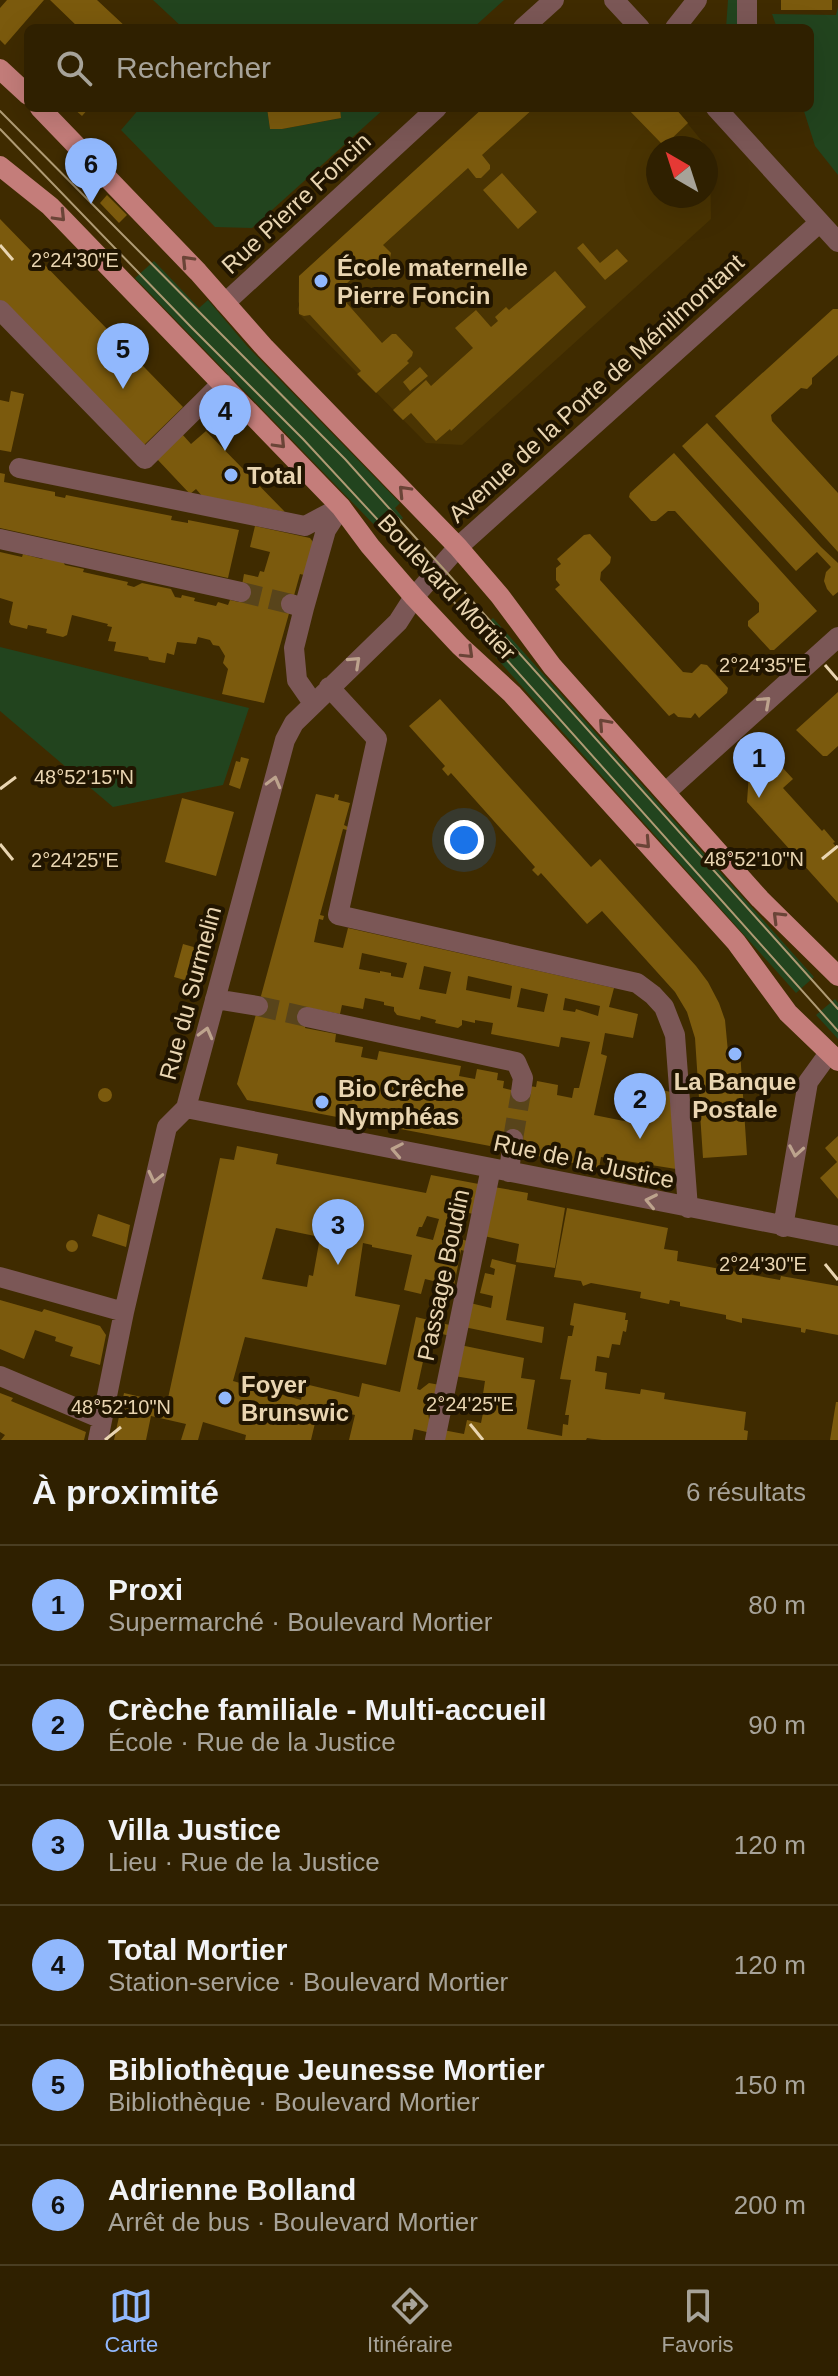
<!DOCTYPE html>
<html lang="fr">
<head>
<meta charset="utf-8">
<style>
	:root { --surface:#2f2000; --page:#37280a; --text:#f1f3f6; --muted:#a7a399; --line:#4a3e22; --accent:#91b8fd }
	body { margin:0; font-family:Arial,sans-serif; background:var(--page); color:var(--text) }
	.compass { position:absolute; left:646px; top:136px; width:72px; height:72px; border-radius:50%; background:var(--surface); box-shadow:0 8px 32px #0002; rotate:321deg }
	.you { position:absolute; left:464px; top:840px; width:28px; height:28px; margin:-20px; border:6px solid #fff; border-radius:50%; background:#1a73e8; box-shadow:0 0 0 12px #1a73e833 }
	.badge { display:grid; place-items:center; width:52px; height:52px; border-radius:50%; background:var(--accent); color:#111; font-size:26px; font-weight:700 }
	.pin { position:absolute; translate:-50% -66px; filter:drop-shadow(0 2px 4px #0008) }
	.pin::after { content:''; position:absolute; top:42px; width:28px; height:24px; background:inherit; clip-path:polygon(0 0,100% 0,50% 100%) }
	.list { margin:0; padding:0; list-style:none }
	h2 { display:flex; justify-content:space-between; align-items:center; height:104px; margin:0; padding:0 32px; font-size:34px }
	h2 small { font-size:26px; font-weight:400; color:var(--muted) }
	.list li { display:grid; grid-template-columns:52px 1fr auto; gap:24px; align-items:center; box-sizing:border-box; height:120px; padding:0 32px; border-top:2px solid var(--line) }
	.list b { display:block; font-size:30px; white-space:nowrap }
	.list p { margin:0; font-size:26px; white-space:nowrap; color:var(--muted) }
	.list em { font-size:26px; font-style:normal; color:var(--muted) }
	.icon { flex:none; width:44px; height:44px; fill:none; stroke:currentColor; stroke-width:2; stroke-linecap:round; stroke-linejoin:round }
	.map { position:relative; flex:none; width:838px; height:1440px; overflow:hidden }
	.search { position:absolute; background:var(--surface); box-shadow:0 8px 32px #0002; left:24px; right:24px; top:24px; height:88px; display:flex; align-items:center; gap:20px; box-sizing:border-box; padding:0 28px; border-radius:12px; color:var(--muted); font-size:30px }
	.sheet { height:824px; background:var(--surface) }
	nav { display:flex; justify-content:space-around; align-items:center; box-sizing:border-box; height:112px; border-top:2px solid var(--line); background:var(--surface); font-size:22px; color:var(--muted) }
	nav a { display:grid; justify-items:center; gap:4px }
	nav .on { color:var(--accent) }
	.map>svg:first-child { display:block }
</style>
</head>
<body>
<div class="map">
<svg width="838" height="1440" viewBox="0 0 838 1440">
	<rect width="100%" height="100%" fill="#3f2b00"/>
	<path fill="#4a3402" fill-rule="evenodd" d="M484 108H675L710 151 711 219 462 445 426 443 300 315 297 309 300 304 298 302 299 276ZM658 148H706V196H658Z"/>
	<path fill="#22441e" d="M153 0H504L473 28H183Z
		M728 0H741V28H726Z
		M838 7V175L815 146 803 108H810V28H777L772 14 836 15Z
		M140 108H267L270 129H282L341 118 340 108H385L252 228 215 227 121 130Z
		M154 261 199 308 208 300 247 346 400 503 395 508 403 518 384 535 135 278Z
		M493 618 814 977 796 993 475 634Z
		M0 647 249 708 223 785 113 807 0 711Z
		M835 999 838 1003V1039L816 1015Z"/>
	<path fill="#7b5a0d" fill-rule="evenodd" d="M7 0H44L5 45 0 40V8Z
		M50 0H97L127 28H79Z
		M781 0H832V10H781Z
		M73 108H89L82 116Z
		M267 108H340L341 118 282 129H270Z
		M483 108H534L482 155 490 165V169L481 178H476L468 168 383 245 391 253 390 258 383 264 379 265 374 259 337 292 382 343 392 334H396L413 352 412 356 407 361 409 363 376 393 357 374 361 371 310 315 304 316 299 314V276Z
		M627 108H675L688 123 667 143H661Z
		M80 168 99 187 92 195 73 175Z
		M502 173 537 212 518 229 483 190Z
		M107 195 127 215 119 223 100 203Z
		M0 219 183 407 142 447 0 300Z
		M583 243 600 263 617 249 628 261 605 280 577 248Z
		M555 271 586 307 451 431 450 429 436 441 411 413 403 420 393 410 426 380 431 386 473 348 455 328 476 310 491 327 498 321 495 317 506 307 509 310Z
		M833 309H838V355L812 378V384L807 389 801 388 771 415 772 421 838 493V552L715 416Z
		M420 367 428 376 410 391 403 382Z
		M11 391 24 394 11 452 0 450V400L9 402Z
		M707 423 821 547 838 563V592L833 596 827 589 824 581 826 572 831 567 817 552 796 571 682 446Z
		M206 431 285 512 202 496 196 489 190 494 157 459 182 434 191 444Z
		M674 453 817 611 774 650H770L748 626V621L759 612V603L675 511H668L656 521H651L629 497 630 493Z
		M0 473 5 474 4 482 55 492V496L65 498 66 495 172 516 171 520 188 523V520L239 530 228 578 0 528Z
		M255 526 310 538 313 542 304 575 300 574 264 703 222 694 228 669 223 663 225 656 219 646 213 645 210 640 198 637 196 644 177 642 174 655 167 653 165 663 149 660 148 657 114 651 116 642 108 641 112 627 107 626 108 624 72 615 67 635 63 637 46 633 47 629 28 625 27 629 11 625 9 622 13 602 0 598V552L22 557 23 554 42 559 48 556 61 559 65 565 84 569 83 572 128 582 127 585 134 587 142 583 171 589 175 597 181 598 182 595 195 598 194 601 216 606 218 602 228 605 230 600 239 602 244 574 258 577 260 571 264 572 270 552 250 547Z
		M590 534 611 557 610 563 601 572 600 580 683 672 692 673 701 664 707 665 728 688 727 693 699 718 695 713 691 718 678 717 674 713 669 716 555 589 560 585 556 580V568L561 564 557 559 584 535Z
		M838 692V746L827 756H823L796 730Z
		M440 699 591 867 600 859 696 966 708 982 719 1003 725 1020 728 1052 740 1051 747 1155 703 1158 695 1038 687 1012 675 992 602 911 587 924 541 873 538 876 532 870 535 867 451 773 448 776 442 769 445 766 409 726Z
		M770 754 793 779 783 788 822 831 824 829 835 842 833 843 838 849V903L747 802 749 773Z
		M241 757 249 759 240 789 229 785 236 761 240 762Z
		M316 794 334 798 335 794 339 795 338 800 350 803 344 825 348 827 347 830 343 829 320 915 324 916 323 920 319 919 314 942 343 948 348 928 614 988 609 1007 638 1014 633 1038 605 1033 601 1054 607 1056 594 1115 629 1122 637 1085 671 1092 676 1169 601 1157 599 1168 517 1152 519 1140 493 1135 490 1146 247 1100 237 1084ZM362 953 407 963 403 978 391 976V973L380 971V973L359 969ZM424 966 451 972 446 994 419 989ZM468 976 512 986 510 999 466 990ZM521 988 548 994 544 1012 517 1007ZM365 998 384 1002V1005L394 1007V1011L397 1015 420 1020 421 1016 436 1020 435 1023 458 1028 462 1025V1020L475 1023V1020L493 1023 491 1034 559 1047 561 1037 590 1042 579 1088H574L572 1098 557 1095 558 1085 537 1081 536 1087 529 1086 528 1094 503 1088 504 1081 497 1080 498 1073 477 1069 475 1079 459 1076 461 1066 379 1051 377 1060 361 1057 363 1047 335 1042 336 1034 305 1028 309 1008 340 1014 342 1005 363 1009ZM565 998 600 1006 598 1016 576 1009 575 1012 563 1010Z
		M182 798 234 812 216 876 165 862Z
		M183 944 197 948 188 981 174 977Z
		M98 1095a7 7 0 1 1 14 0a7 7 0 1 1-14 0Z
		M838 1136V1199L820 1178 837 1162 825 1148Z
		M237 1146 278 1154 276 1164 426 1193 431 1175 484 1185 477 1215 457 1210 448 1248 454 1249 457 1238 471 1242 469 1252 461 1250 454 1286 425 1279 421 1294 404 1290 412 1255 372 1247V1245L363 1243 355 1296 400 1305 386 1365 245 1337 233 1381 301 1400 305 1384 359 1397 362 1383 400 1392 416 1317 454 1326 451 1336 437 1333 436 1335 429 1334 417 1389 420 1390 429 1383 440 1385 428 1412 431 1433 414 1429 412 1440H349L355 1415 319 1406 311 1440H245L246 1435 203 1422 198 1440H181L186 1424 151 1416 146 1440H114L124 1393 167 1403 220 1158 234 1160ZM427 1216 439 1219 433 1240 416 1236 419 1227H422ZM276 1228 315 1236 316 1234 325 1235 324 1244 319 1243 313 1276 309 1275 307 1287 262 1279Z
		M494 1187 528 1193 527 1200 565 1208 555 1268 516 1262 519 1244 484 1236Z
		M567 1208 668 1228 664 1249 678 1251 677 1261 780 1280 781 1276 838 1286V1335L806 1329 805 1333 801 1332V1328L742 1318V1323L726 1319V1315L680 1306V1302L670 1300 669 1304 640 1298 641 1292 591 1283 583 1286 581 1281 554 1277Z
		M98 1214 130 1225 126 1247 92 1236Z
		M66 1246a6 6 0 1 1 12 0a6 6 0 1 1-12 0Z
		M492 1259 516 1265 506 1320 544 1327 542 1343 464 1327 470 1303 491 1308 493 1296 480 1293 485 1273 494 1275 495 1269 490 1267Z
		M0 1300 42 1312 44 1309 100 1326 106 1335 100 1365 70 1356 73 1347 55 1341 56 1337 35 1330 24 1359 0 1349Z
		M574 1303 626 1313 625 1320H628L626 1332 623 1331 620 1345 612 1344 609 1358 597 1356 595 1371 607 1373 605 1389 640 1394 641 1389 665 1393 664 1399 746 1412 744 1430 748 1431 747 1440H602L587 1438 586 1440H441L443 1430 464 1434 467 1420 481 1423 484 1408 481 1407 485 1381 454 1376 460 1345 524 1358 521 1378 535 1380 527 1429 562 1436 563 1424 568 1425 569 1415H565L571 1380 560 1379 568 1336H572L574 1326 570 1325Z
		M0 1393 13 1398 11 1401 86 1432 84 1440H1L5 1435 0 1432Z
		M836 1402H838V1440H830Z"/>
	<g fill="none" stroke-linecap="round" stroke-linejoin="round">
		<path stroke="#58441b" stroke-width="20" stroke-dasharray="20 10" stroke-linecap="butt" d="M241 592 291 604
			M258 1006 307 1017
			M513 1139 521 1092"/>
		<path stroke="#7b5756" stroke-width="20" d="M614 0 640 28
			M523 28 554 0
			M675 28 697 0
			M747 28V0
			M716 108 838 242
			M225 303 437 108
			M0 310 145 459 222 383
			M19 468 305 526 341 507
			M0 539 241 592
			M291 604 304 608 294 648 297 680 313 703
			M304 608 326 530 339 510
			M329 687 377 739 338 915 637 983 653 995 664 1007 675 1035 688 1208
			M666 792 838 637
			M215 999 258 1006
			M307 1017 516 1062 523 1078 521 1092
			M186 1108 838 1236
			M509 1172 513 1139
			M783 1227 808 1082 829 1053
			M0 1277 124 1312
			M0 1376 102 1419
			M98 1440 124 1312 167 1127 186 1108 285 740 294 723 398 622 414 597 458 547 819 223
			M435 1440 491 1168"/>
		<path stroke="#c47d7a" stroke-width="20" d="M0 69 28 95
			M40 108 198 272 265 348 458 547 500 596 552 666 760 899 838 976
			M0 166 50 206 341 507 370 546 414 597 460 646 512 694 736 942 788 1013 838 1061"/>
		<path stroke="#af9b74" stroke-width="2" d="M0 111 345 459 838 1009
			M0 129 192 328 303 439 489 640 838 1031"/>
	</g>
	<defs><path id="oneway-chevron" d="M-2-3.5L2.5 0L-2 3.5" fill="none" stroke-width="1.6" stroke-linecap="round" stroke-linejoin="round" transform="scale(2)"/></defs>
	<g stroke="#6a4437">
		<use href="#oneway-chevron" transform="translate(60 216) rotate(46)"/>
		<use href="#oneway-chevron" transform="translate(187 261) rotate(-134)"/>
		<use href="#oneway-chevron" transform="translate(280 443) rotate(46)"/>
		<use href="#oneway-chevron" transform="translate(404 491) rotate(-134)"/>
		<use href="#oneway-chevron" transform="translate(468 653) rotate(44)"/>
		<use href="#oneway-chevron" transform="translate(604 724) rotate(-132)"/>
		<use href="#oneway-chevron" transform="translate(645 843) rotate(47)"/>
		<use href="#oneway-chevron" transform="translate(778 917) rotate(-135)"/>
	</g>
	<g stroke="#bda38d">
		<use href="#oneway-chevron" transform="translate(355 662) rotate(-43)"/>
		<use href="#oneway-chevron" transform="translate(765 702) rotate(-42)"/>
		<use href="#oneway-chevron" transform="translate(274 782) rotate(-75)"/>
		<use href="#oneway-chevron" transform="translate(206 1033) rotate(-75)"/>
		<use href="#oneway-chevron" transform="translate(397 1150) rotate(-169)"/>
		<use href="#oneway-chevron" transform="translate(796 1151) rotate(100)"/>
		<use href="#oneway-chevron" transform="translate(155 1177) rotate(103)"/>
		<use href="#oneway-chevron" transform="translate(651 1201) rotate(-168)"/>
	</g>
	<path fill="none" stroke="#e9d5b1" stroke-width="3" d="M0 245 13 260M825 665 838 680M0 789 16 777M0 844 13 860M822 859 838 846M825 1264 838 1280M470 1424 483 1440M105 1440 121 1427"/>
	<g fill="#91b8fd" stroke="#211500" stroke-width="3">
		<circle cx="321" cy="281" r="8"/>
		<circle cx="231" cy="475" r="8"/>
		<circle cx="735" cy="1054" r="8"/>
		<circle cx="322" cy="1102" r="8"/>
		<circle cx="225" cy="1398" r="8"/>
	</g>
	<g text-anchor="middle" dominant-baseline="central" stroke-width="8" stroke-linejoin="round" paint-order="stroke">
		<g font-size="24" fill="#e9d5b1" stroke="#211500">
			<text transform="translate(296 203) rotate(-43)">Rue Pierre Foncin</text>
			<text transform="translate(596 388) rotate(-42)">Avenue de la Porte de Ménilmontant</text>
			<text transform="translate(447 587) rotate(47)">Boulevard Mortier</text>
			<text transform="translate(190 993) rotate(-75)">Rue du Surmelin</text>
			<text transform="translate(584 1161) rotate(12)">Rue de la Justice</text>
			<text transform="translate(443 1275) rotate(-78)">Passage Boudin</text>
		</g>
		<g font-size="24" font-weight="bold" fill="#e9d5b1" stroke="#211500" text-anchor="start">
			<text x="337" y="267">École maternelle<tspan x="337" dy="28">Pierre Foncin</tspan></text>
			<text x="247" y="475">Total</text>
			<text x="735" y="1081" text-anchor="middle">La Banque<tspan x="735" dy="28">Postale</tspan></text>
			<text x="338" y="1088">Bio Crêche<tspan x="338" dy="28">Nymphéas</tspan></text>
			<text x="241" y="1384">Foyer<tspan x="241" dy="28">Brunswic</tspan></text>
		</g>
	</g>
	<g font-size="20" text-anchor="middle" fill="#e9d5b1" stroke="#211500" stroke-width="8" stroke-linejoin="round" paint-order="stroke">
		<text x="75" y="267">2°24'30"E</text>
		<text x="763" y="672">2°24'35"E</text>
		<text x="84" y="784">48°52'15"N</text>
		<text x="754" y="866">48°52'10"N</text>
		<text x="75" y="867">2°24'25"E</text>
		<text x="763" y="1271">2°24'30"E</text>
		<text x="470" y="1411">2°24'25"E</text>
		<text x="121" y="1414">48°52'10"N</text>
	</g>
</svg>
<svg class="compass" viewBox="-18 -18 36 36"><path d="M0-13l5 13h-10z" fill="#e53935"/><path d="M0 13l5-13h-10z" fill="#a7a399"/></svg>
<div class="you"></div>
<div class="pin badge" style="left:759px;top:798px">1</div>
<div class="pin badge" style="left:640px;top:1139px">2</div>
<div class="pin badge" style="left:338px;top:1265px">3</div>
<div class="pin badge" style="left:225px;top:451px">4</div>
<div class="pin badge" style="left:123px;top:389px">5</div>
<div class="pin badge" style="left:91px;top:204px">6</div>
<div class="search"><svg class="icon" aria-label="search" viewBox="0 0 24 24"><circle cx="10" cy="10" r="6"/><path d="M15 15l6 6"/></svg>Rechercher</div>
</div>
<section class="sheet">
<h2>À proximité<small>6 résultats</small></h2>
<ul class="list">
<li><span class="badge">1</span><div><b>Proxi</b><p>Supermarché · Boulevard Mortier</p></div><em>80 m</em></li>
<li><span class="badge">2</span><div><b>Crèche familiale - Multi-accueil</b><p>École · Rue de la Justice</p></div><em>90 m</em></li>
<li><span class="badge">3</span><div><b>Villa Justice</b><p>Lieu · Rue de la Justice</p></div><em>120 m</em></li>
<li><span class="badge">4</span><div><b>Total Mortier</b><p>Station-service · Boulevard Mortier</p></div><em>120 m</em></li>
<li><span class="badge">5</span><div><b>Bibliothèque Jeunesse Mortier</b><p>Bibliothèque · Boulevard Mortier</p></div><em>150 m</em></li>
<li><span class="badge">6</span><div><b>Adrienne Bolland</b><p>Arrêt de bus · Boulevard Mortier</p></div><em>200 m</em></li>
</ul>
</section>
<nav>
<a class="on"><svg class="icon" aria-label="map" viewBox="0 0 24 24"><path d="M3 6l6-2 6 2 6-2v14l-6 2-6-2-6 2zM9 4v14M15 6v14"/></svg>Carte</a>
<a><svg class="icon" aria-label="directions" viewBox="0 0 24 24"><path d="M12 3l9 9-9 9-9-9zM9 14v-3h6M13 9l2 2-2 2"/></svg>Itinéraire</a>
<a><svg class="icon" aria-label="saved" viewBox="0 0 24 24"><path d="M7 4h10v16l-5-4-5 4z"/></svg>Favoris</a>
</nav>
</body>
</html>
